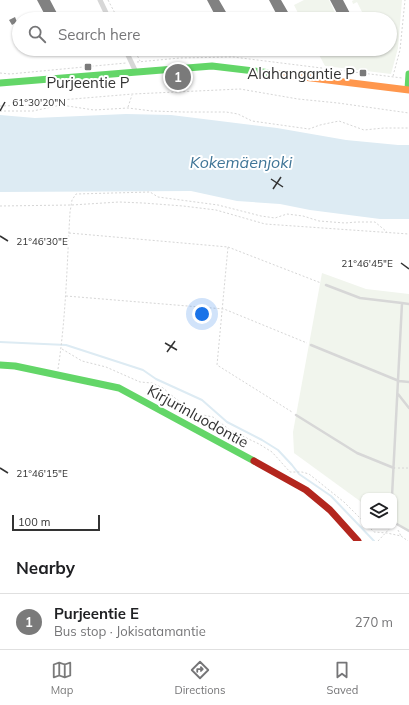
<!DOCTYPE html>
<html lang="en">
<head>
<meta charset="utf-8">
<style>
	:root { --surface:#fff; --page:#f2f2f2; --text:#202124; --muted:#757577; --line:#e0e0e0; --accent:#7a7a7a }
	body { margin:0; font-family:Mulish,sans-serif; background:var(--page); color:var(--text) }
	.controls { position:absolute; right:12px; bottom:12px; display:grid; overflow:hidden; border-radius:8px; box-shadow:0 1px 3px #0004 }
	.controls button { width:36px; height:36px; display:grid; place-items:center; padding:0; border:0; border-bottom:1px solid var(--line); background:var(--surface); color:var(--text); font:20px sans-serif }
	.scale { position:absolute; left:12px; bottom:10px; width:88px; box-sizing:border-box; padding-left:4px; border:2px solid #333; border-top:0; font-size:11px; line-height:14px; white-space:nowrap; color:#333; -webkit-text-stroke:3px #fff; paint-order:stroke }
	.you { position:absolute; left:202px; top:314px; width:14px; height:14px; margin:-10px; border:3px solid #fff; border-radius:50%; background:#1a73e8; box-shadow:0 0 0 6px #1a73e833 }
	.badge { display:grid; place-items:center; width:26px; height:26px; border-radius:50%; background:var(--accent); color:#fff; font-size:13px; font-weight:700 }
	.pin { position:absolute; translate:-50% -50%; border:2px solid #fff; box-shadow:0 1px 4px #0006 }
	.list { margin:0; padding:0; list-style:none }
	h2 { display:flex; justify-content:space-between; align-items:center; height:52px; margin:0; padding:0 16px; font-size:17px }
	h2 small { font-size:13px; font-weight:400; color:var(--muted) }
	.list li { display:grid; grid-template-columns:26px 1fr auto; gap:12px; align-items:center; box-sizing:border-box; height:56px; padding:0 16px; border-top:1px solid var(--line) }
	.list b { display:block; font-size:15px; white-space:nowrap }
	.list p { margin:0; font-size:13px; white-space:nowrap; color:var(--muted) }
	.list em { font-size:13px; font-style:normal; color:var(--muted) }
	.icon { flex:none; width:22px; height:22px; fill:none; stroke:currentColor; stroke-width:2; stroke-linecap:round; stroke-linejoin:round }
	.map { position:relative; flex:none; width:409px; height:541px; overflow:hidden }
	.search { position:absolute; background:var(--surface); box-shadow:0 1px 3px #0004; left:12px; right:12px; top:12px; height:44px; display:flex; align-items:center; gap:10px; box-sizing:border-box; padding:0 14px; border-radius:22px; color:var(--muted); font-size:15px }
	.sheet { height:108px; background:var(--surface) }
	nav { display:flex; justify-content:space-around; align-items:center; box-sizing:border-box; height:56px; border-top:1px solid var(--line); background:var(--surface); font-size:11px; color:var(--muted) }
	nav a { display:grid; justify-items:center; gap:2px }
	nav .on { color:var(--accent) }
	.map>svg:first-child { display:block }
</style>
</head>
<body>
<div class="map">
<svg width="409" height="541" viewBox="0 0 409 541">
	<rect width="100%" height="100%" fill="#fff"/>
	<path fill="#f1f5ed" d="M304 0H329L338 19H301L294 5Z
		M354 0H402L398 48 391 74 325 66 316 49H390V19H364L365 18 357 2 353 4 352 1Z
		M322 273 366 289 409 294V532L394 523V496H364V504L294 453 293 432Z"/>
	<path fill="#ddebf3" d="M126 114 171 115 277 128 346 140 398 145H409V219H380L310 210 280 204 237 201 191 191 0 192V115L35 118Z"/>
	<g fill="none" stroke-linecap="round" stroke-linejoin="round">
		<path stroke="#ddebf3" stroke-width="2" d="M0 342 66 345 143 370 156 379 202 400 227 422 262 440 278 450 292 465 299 474 331 496 374 541"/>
	</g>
	<path fill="#818181" d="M37 0H50L60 19H48L47 17H46Z
		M207 0H219L230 19H217Z
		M269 0H281L292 19H279Z
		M330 0H343L353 19H340Z
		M15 17 17 22 12 25 9 20Z"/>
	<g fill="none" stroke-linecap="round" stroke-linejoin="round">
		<path stroke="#d6d6d6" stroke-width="1" stroke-dasharray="2 2" stroke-linecap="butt" d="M108 0 118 19
			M134 49 140 61
			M137 62 180 58 233 57 402 78
			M0 73 10 74 126 63
			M393 76 400 50 405 0
			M0 106 32 105 61 100 133 94 240 89 298 99 338 103 409 113
			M128 107 132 95
			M0 111H33L61 105 94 110 128 108 152 111 184 112H226L238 114 252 121 309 129 320 125 339 121 364 130 384 128H409
			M0 206 72 205 119 202 143 203 183 206 216 210 265 224 409 234
			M69 233 228 247 217 365 292 412
			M228 247 321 283
			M66 296 224 309 307 343
			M62 349 82 361 106 367 140 382 152 383 163 388 193 413 213 417 230 430 259 444 272 452 290 472H302L309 474 344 502 364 522
			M58 369C66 317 67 264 70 212L72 200 76 194 150 192 158 197 218 205 261 216 275 218 287 214 303 216 319 221 345 223 357 222H375L387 232
			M398 468H409
			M368 526 374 532 387 533 401 536 408 541
			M398 530 401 536
			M378 541 392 526"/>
		<path stroke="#d7d7d7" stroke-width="2.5" d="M326 285 360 298 402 303
			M311 345 399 381 409 382
			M398 394 409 408
			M296 415 357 453 394 468
			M392 496 402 303 409 304
			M394 522 395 523 409 531"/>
		<path stroke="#d7d7d7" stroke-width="5" d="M100 0 109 19
			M125 49 136 72"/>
		<path stroke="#63d668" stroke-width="7" d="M0 83 212 66 279 74
			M408 89 409 74
			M0 365 15 366 119 388 254 461"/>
		<path stroke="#ff974d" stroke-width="7" d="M279 74 409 90"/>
		<path stroke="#b3261e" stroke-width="7" d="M254 461 306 490 330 510 358 541"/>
	</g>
	<path fill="none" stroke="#333" stroke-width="1.5" d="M0 111 5 102M271 179 283 187M273 189 281 177M0 236 8 241M401 263 409 269M165 343 177 350M167 352 175 341M0 468 8 473"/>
	<g fill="#7a7a7a" stroke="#fff" stroke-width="1.5">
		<rect x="84" y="63" width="8" height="8" rx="2"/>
		<rect x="359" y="69" width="8" height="8" rx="2"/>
	</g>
	<g text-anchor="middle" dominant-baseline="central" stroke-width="4" stroke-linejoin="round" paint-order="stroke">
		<g font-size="15" fill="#333" stroke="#fff" text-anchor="end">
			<text x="355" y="73">Alahangantie P</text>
			<text x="88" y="82" text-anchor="middle">Purjeentie P</text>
		</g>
		<g font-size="15" fill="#333" stroke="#fff">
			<text transform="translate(198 416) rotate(29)">Kirjurinluodontie</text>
		</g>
		<g font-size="16" font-style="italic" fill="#3f7597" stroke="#fff">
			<text x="241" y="162">Kokemäenjoki</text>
		</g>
	</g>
	<g font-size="10" text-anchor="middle" fill="#333" stroke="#fff" stroke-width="4" stroke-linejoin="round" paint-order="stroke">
		<text x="39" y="106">61°30'20"N</text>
		<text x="42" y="245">21°46'30"E</text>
		<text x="367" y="267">21°46'45"E</text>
		<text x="42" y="477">21°46'15"E</text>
	</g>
</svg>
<div class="controls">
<button><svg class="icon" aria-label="layers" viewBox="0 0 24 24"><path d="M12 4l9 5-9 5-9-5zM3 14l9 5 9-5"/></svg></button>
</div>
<div class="scale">100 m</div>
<div class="you"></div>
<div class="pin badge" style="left:178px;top:77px">1</div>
<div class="search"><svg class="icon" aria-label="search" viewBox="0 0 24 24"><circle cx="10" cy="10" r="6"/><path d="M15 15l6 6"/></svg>Search here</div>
</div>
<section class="sheet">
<h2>Nearby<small></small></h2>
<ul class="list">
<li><span class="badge">1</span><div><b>Purjeentie E</b><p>Bus stop · Jokisatamantie</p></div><em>270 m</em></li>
</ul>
</section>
<nav>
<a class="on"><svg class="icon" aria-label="map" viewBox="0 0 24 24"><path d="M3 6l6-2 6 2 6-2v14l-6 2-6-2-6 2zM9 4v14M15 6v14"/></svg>Map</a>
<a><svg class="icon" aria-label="directions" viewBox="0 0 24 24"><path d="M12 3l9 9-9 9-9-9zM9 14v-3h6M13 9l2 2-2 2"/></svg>Directions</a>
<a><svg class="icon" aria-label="saved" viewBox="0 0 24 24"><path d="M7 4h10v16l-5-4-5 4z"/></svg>Saved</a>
</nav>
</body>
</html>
